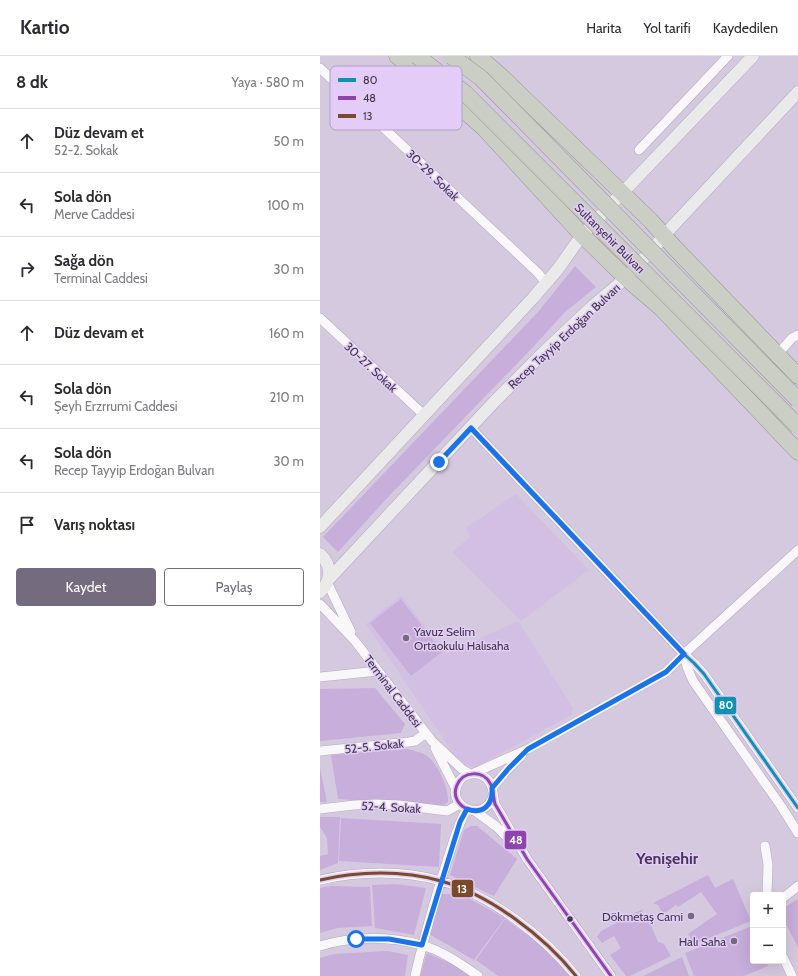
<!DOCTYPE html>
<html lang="tr">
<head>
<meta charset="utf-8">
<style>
	:root { --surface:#fff; --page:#f2f2f3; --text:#2b2b33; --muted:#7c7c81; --line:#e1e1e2; --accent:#756b7e }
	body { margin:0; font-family:Cabin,sans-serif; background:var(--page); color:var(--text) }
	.controls { position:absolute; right:12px; bottom:12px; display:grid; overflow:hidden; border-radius:4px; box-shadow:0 4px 16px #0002 }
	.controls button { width:36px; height:36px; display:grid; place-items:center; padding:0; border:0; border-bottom:1px solid var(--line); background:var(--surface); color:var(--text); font:20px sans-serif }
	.stop { position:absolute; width:12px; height:12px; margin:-9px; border:3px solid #1a73e8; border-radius:50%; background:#fff }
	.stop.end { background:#1a73e8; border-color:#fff; box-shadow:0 1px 4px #0008 }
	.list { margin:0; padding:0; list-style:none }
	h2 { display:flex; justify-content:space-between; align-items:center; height:52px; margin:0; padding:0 16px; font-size:17px }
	h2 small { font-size:13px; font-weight:400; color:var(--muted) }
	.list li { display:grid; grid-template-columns:26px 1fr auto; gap:12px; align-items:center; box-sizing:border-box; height:64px; padding:0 16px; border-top:1px solid var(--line) }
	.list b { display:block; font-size:15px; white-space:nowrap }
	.list p { margin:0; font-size:13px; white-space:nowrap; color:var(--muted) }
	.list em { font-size:13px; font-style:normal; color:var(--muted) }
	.actions { display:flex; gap:8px; padding:12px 16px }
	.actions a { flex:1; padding:9px 0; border:1px solid var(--accent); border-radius:4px; text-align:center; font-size:14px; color:var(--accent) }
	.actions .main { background:var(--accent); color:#fff }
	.icon { flex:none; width:22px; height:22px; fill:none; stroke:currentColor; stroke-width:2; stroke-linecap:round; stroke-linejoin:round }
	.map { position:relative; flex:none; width:478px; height:920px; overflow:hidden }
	header { display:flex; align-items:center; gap:24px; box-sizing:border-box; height:56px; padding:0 20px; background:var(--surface); border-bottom:1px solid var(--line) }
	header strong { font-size:19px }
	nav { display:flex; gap:22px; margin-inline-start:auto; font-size:14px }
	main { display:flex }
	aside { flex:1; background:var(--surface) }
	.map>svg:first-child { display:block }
</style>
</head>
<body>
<header>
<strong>Kartio</strong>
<nav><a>Harita</a><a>Yol tarifi</a><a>Kaydedilen</a></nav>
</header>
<main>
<aside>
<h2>8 dk<small>Yaya · 580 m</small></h2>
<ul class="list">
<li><svg class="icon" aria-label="ahead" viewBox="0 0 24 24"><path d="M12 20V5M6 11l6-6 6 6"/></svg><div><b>Düz devam et</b><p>52-2. Sokak</p></div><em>50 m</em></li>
<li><svg class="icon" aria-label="left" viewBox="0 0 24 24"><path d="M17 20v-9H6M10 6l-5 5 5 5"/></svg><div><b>Sola dön</b><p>Merve Caddesi</p></div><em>100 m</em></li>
<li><svg class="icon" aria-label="right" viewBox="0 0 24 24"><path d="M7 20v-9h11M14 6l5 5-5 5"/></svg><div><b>Sağa dön</b><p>Terminal Caddesi</p></div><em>30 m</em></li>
<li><svg class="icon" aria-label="ahead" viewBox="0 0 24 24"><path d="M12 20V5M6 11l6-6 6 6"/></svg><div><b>Düz devam et</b></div><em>160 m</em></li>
<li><svg class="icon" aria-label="left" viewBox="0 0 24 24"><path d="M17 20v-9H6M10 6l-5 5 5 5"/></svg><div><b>Sola dön</b><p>Şeyh Erzrrumi Caddesi</p></div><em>210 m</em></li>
<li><svg class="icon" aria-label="left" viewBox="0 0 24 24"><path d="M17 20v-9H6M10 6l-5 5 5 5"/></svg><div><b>Sola dön</b><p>Recep Tayyip Erdoğan Bulvarı</p></div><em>30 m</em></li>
<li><svg class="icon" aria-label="arrive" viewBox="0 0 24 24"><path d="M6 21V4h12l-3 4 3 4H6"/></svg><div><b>Varış noktası</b></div></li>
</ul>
<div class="actions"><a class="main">Kaydet</a><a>Paylaş</a></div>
</aside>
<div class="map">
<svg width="478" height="920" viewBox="0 0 478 920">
	<rect width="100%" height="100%" fill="#d5c9e0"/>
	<path fill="#d2bfe3" d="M196 438 269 514 201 565 132 496 150 481 146 472Z
		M81 539 126 598 198 565 253 652 251 659 154 712 138 704 46 568Z"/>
	<path fill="#c7aedb" d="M255 210 276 231 245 256 214 290 69 440 18 496 3 481 218 256Z
		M81 543 122 596 91 620 50 567Z
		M55 632 85 668 81 677 0 685V633Z
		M88 693C93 695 101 696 106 699 118 708 129 732 128 746L122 750 18 743 11 699Z
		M0 712 7 746H0Z
		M0 761H20L18 807 0 814V800L8 798 7 782 0 771Z
		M21 762 121 768 119 811 19 805Z
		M151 770H157L197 803 174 840 130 819 144 774Z
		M388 819 395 832 413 823 431 865 374 888 368 878 397 858 381 836 358 851 356 849 341 860 342 856 338 849 333 847Z
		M75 828 106 832 94 879 55 872 52 829Z
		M11 830 50 831 52 870 17 872 0 877V832Z
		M122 838H136L146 841 185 862 154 904 109 878Z
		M478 843V891L463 863V852Z
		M323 853 321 858 317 861 320 867 325 865 330 867 338 886 344 888 351 900 310 920H306L290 899 301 892 294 880 282 887 277 881 281 875Z
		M185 863 222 889 250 920H178L156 904Z
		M432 870 433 905H446L448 910 424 920H374L365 897Z
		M67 895 88 899 85 920H0V902L14 898Z
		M107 897 134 909 150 920H100Z
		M362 901 369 920H323Z"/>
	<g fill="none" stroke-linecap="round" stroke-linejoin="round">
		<g stroke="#b3a9bb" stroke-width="10">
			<path id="street" d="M0 12 218 217 226 227
				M319 94 408 0
				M0 262 104 359
				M457 299 472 282 478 279
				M151 372 364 598 374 607 384 618 478 752
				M7 526 31 576
				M0 548 35 585 112 685 143 714 150 718
				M364 598 367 611 373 625 461 750 478 777
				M0 621 58 615
				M115 692 136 733
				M0 695 89 686 95 685 106 677
				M154 717 208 693 346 616 364 598 478 494
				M172 732 189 712 202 699
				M173 740C165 767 127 752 137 729 143 715 163 714 170 727 174 733 173 741 175 748L207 803 291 920
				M0 753 34 749 56 748 79 749 127 755 140 748
				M155 755 177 771 193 788
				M445 790 448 809 447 839
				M0 824C38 815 83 814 121 825 170 839 224 880 256 920
				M463 842 478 830
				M0 890C32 880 69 880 101 889 121 894 141 908 158 920
				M463 901 472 920
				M95 920C104 881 115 843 127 805 133 788 137 769 147 753"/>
		</g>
		<g stroke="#b3a9bb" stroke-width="13">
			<path id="secondary" d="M0 471 213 242 238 213 262 179 433 0
				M0 498C12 509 12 525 0 536
				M8 524 175 345 226 294 274 249 306 222 337 188 348 175 478 36"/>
		</g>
		<g stroke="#969794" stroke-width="17">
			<path id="highway" d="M77 0 120 34 164 72 262 179 306 222 341 252 478 396
				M158 0 183 22 331 165 354 191 478 320"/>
		</g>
		<use href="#street" stroke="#f9f7fa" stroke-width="9"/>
		<use href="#secondary" stroke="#eaeaea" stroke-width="12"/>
		<use href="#highway" stroke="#cacec4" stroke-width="16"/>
		<g stroke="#969794" stroke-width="17" stroke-linecap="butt">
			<path id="highway-bridge" d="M97 0 145 37 478 370
				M131 0 161 22 478 344"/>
		</g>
		<use href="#highway-bridge" stroke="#cacec4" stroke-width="16"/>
		<g stroke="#e3ccf7" stroke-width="6">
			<path id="bus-1" d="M151 372 364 598 374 607 384 618 478 752"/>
		</g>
		<g stroke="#e3ccf7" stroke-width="6">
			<path id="bus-2" d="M173 740C165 767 127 752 137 729 143 715 163 714 170 727 174 733 173 741 175 748L207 803 291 920"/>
		</g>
		<g stroke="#e3ccf7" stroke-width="6">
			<path id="bus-3" d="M0 824C38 815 83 814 121 825 170 839 224 880 256 920"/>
		</g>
		<use href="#bus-1" stroke="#0d92b3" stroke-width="3"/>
		<use href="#bus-2" stroke="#8e44ad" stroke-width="3"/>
		<use href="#bus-3" stroke="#7a4b2a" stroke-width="3"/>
	</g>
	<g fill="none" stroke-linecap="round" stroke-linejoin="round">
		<path stroke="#1a73e8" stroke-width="5" d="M36 883H69L102 889 140 766 147 753C164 759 173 748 172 732L189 712 208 693 346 616 364 598 151 372 119 406"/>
	</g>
	<g fill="#756b7e" stroke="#e3ccf7" stroke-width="1.5">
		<circle cx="86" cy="582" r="4"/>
		<circle cx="371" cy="860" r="4"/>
		<circle cx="414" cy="885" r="4"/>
	</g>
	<circle fill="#413849" stroke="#e3ccf7" stroke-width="1.5" cx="250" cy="863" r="3.5"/>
	<g text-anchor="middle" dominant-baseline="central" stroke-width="3" stroke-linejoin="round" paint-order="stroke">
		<g font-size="12" fill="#413849" stroke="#e3ccf7">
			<text transform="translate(113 119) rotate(44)">30-29. Sokak</text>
			<text transform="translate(290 182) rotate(45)">Sultanşehir Bulvarı</text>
			<text transform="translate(244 280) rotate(-43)">Recep Tayyip Erdoğan Bulvarı</text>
			<text transform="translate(51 311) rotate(43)">30-27. Sokak</text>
			<text transform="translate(73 635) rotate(53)">Terminal Caddesi</text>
			<text transform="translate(54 690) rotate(-6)">52-5. Sokak</text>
			<text transform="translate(71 751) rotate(3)">52-4. Sokak</text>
		</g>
		<g font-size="12" fill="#413849" stroke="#e3ccf7" text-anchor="end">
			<text x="94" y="575" text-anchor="start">Yavuz Selim<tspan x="94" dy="14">Ortaokulu Halısaha</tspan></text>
			<text x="363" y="860">Dökmetaş Cami</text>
			<text x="406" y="885">Halı Saha</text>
		</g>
		<g font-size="16" font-weight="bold" fill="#4a3659" stroke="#e3ccf7">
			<text x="347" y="802">Yenişehir</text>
		</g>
	</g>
	<rect x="10" y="10" width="132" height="64" rx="6" fill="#e3ccf7" stroke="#b2a0c3" stroke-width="1"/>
	<rect x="18" y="22" width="18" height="4" fill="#0d92b3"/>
	<rect x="18" y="40" width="18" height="4" fill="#8e44ad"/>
	<rect x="18" y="58" width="18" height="4" fill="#7a4b2a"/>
	<g font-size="11" fill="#413849">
		<text x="43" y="28">80</text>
		<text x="43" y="46">48</text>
		<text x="43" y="64">13</text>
	</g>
	<g stroke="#e3ccf7" stroke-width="1.5">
		<rect x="394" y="640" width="23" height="19" rx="4" fill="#0d92b3"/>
		<rect x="184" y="774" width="23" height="20" rx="4" fill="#8e44ad"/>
		<rect x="131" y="823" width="23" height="19" rx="4" fill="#7a4b2a"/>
	</g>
	<g font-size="11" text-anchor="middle" font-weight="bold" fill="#fff">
		<text x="406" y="653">80</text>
		<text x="196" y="788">48</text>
		<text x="142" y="837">13</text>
	</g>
</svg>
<div class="controls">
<button>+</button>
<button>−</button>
</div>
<div class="stop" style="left:36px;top:883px"></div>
<div class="stop end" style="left:119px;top:406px"></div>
</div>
</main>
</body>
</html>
